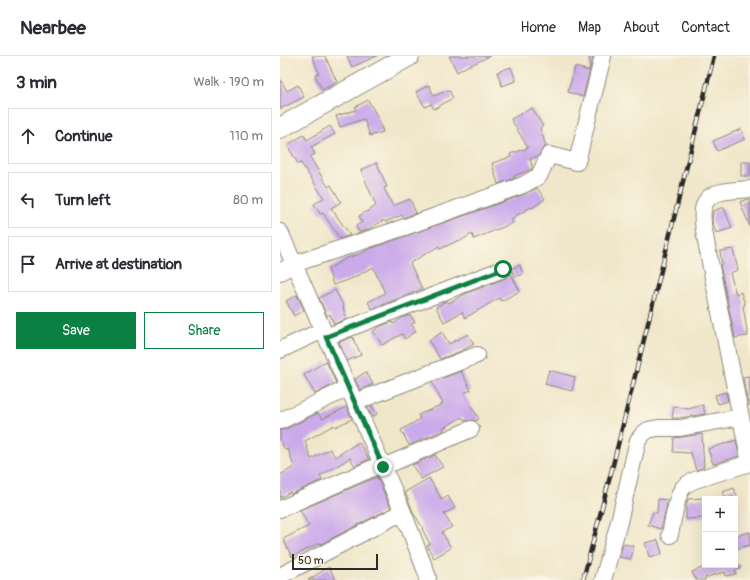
<!DOCTYPE html>
<html lang="en">
<head>
<meta charset="utf-8">
<style>
	:root { --surface:#fff; --page:#f7f7f7; --text:#2b2b33; --muted:#7c7c81; --line:#e1e1e2; --accent:#0b8043 }
	body { margin:0; font-family:Pangolin,sans-serif; background:var(--page); color:var(--text) }
	.controls { position:absolute; right:12px; bottom:12px; display:grid; overflow:hidden; border-radius:0px; box-shadow:0 4px 16px #0002 }
	.controls button { width:36px; height:36px; display:grid; place-items:center; padding:0; border:0; border-bottom:1px solid var(--line); background:var(--surface); color:var(--text); font:20px sans-serif }
	.scale { position:absolute; left:12px; bottom:10px; width:86px; box-sizing:border-box; padding-left:4px; border:2px solid #2b2b2b; border-top:0; font-size:11px; line-height:14px; white-space:nowrap; color:#2b2b2b; -webkit-text-stroke:3px #fcf5e5; paint-order:stroke }
	.stop { position:absolute; width:12px; height:12px; margin:-9px; border:3px solid #0b8043; border-radius:50%; background:#fff }
	.stop.end { background:#0b8043; border-color:#fff; box-shadow:0 1px 4px #0008 }
	.list { margin:0; padding:0; list-style:none }
	h2 { display:flex; justify-content:space-between; align-items:center; height:52px; margin:0; padding:0 16px; font-size:17px }
	h2 small { font-size:13px; font-weight:400; color:var(--muted) }
	.list li { display:grid; grid-template-columns:26px 1fr auto; gap:12px; align-items:center; box-sizing:border-box; height:56px; margin:0 8px 8px; padding:0 8px; border:1px solid var(--line); border-radius:0px }
	.list b { display:block; font-size:15px; white-space:nowrap }
	.list em { font-size:13px; font-style:normal; color:var(--muted) }
	.actions { display:flex; gap:8px; padding:12px 16px }
	.actions a { flex:1; padding:9px 0; border:1px solid var(--accent); border-radius:0px; text-align:center; font-size:14px; color:var(--accent) }
	.actions .main { background:var(--accent); color:#fff }
	.icon { flex:none; width:22px; height:22px; fill:none; stroke:currentColor; stroke-width:2; stroke-linecap:round; stroke-linejoin:round }
	.map { position:relative; flex:none; width:470px; height:524px; overflow:hidden }
	header { display:flex; align-items:center; gap:24px; box-sizing:border-box; height:56px; padding:0 20px; background:var(--surface); border-bottom:1px solid var(--line) }
	header strong { font-size:19px }
	nav { display:flex; gap:22px; margin-inline-start:auto; font-size:14px }
	main { display:flex }
	aside { flex:1; background:var(--surface) }
	.map>svg:first-child { display:block }
</style>
</head>
<body>
<header>
<strong>Nearbee</strong>
<nav><a>Home</a><a>Map</a><a>About</a><a>Contact</a></nav>
</header>
<main>
<aside>
<h2>3 min<small>Walk · 190 m</small></h2>
<ul class="list">
<li><svg class="icon" aria-label="ahead" viewBox="0 0 24 24"><path d="M12 20V5M6 11l6-6 6 6"/></svg><div><b>Continue</b></div><em>110 m</em></li>
<li><svg class="icon" aria-label="left" viewBox="0 0 24 24"><path d="M17 20v-9H6M10 6l-5 5 5 5"/></svg><div><b>Turn left</b></div><em>80 m</em></li>
<li><svg class="icon" aria-label="arrive" viewBox="0 0 24 24"><path d="M6 21V4h12l-3 4 3 4H6"/></svg><div><b>Arrive at destination</b></div></li>
</ul>
<div class="actions"><a class="main">Save</a><a>Share</a></div>
</aside>
<div class="map">
<svg width="470" height="524" viewBox="0 0 470 524">
	<rect width="100%" height="100%" fill="#fcf5e5"/>
	<filter id="ink" filterUnits="userSpaceOnUse"><feTurbulence type="fractalNoise" baseFrequency=".025" numOctaves="2"/><feDisplacementMap in="SourceGraphic" scale="8" xChannelSelector="R" yChannelSelector="G"/><feConvolveMatrix kernelMatrix="1 2 1 2 8 2 1 2 1" color-interpolation-filters="sRGB"/></filter>
	<filter id="wash" filterUnits="userSpaceOnUse"><feTurbulence type="fractalNoise" baseFrequency=".012" numOctaves="4" result="noise"/><feDisplacementMap in="SourceGraphic" scale="16" xChannelSelector="R" yChannelSelector="G"/><feGaussianBlur stdDeviation="0.9" result="paint"/><feColorMatrix in="noise" values="0 0 0 0 0 0 0 0 0 0 0 0 0 0 0 0 0 1.4 0 .05"/><feComposite in="paint" operator="in"/></filter>
	<g filter="url(#wash)">
		<rect width="100%" height="100%" fill="#f0e7ca"/>
		<g id="blocks">
			<path fill="#caaaea" d="M32 0H45L57 26 42 34 35 19 39 17Z
				M67 0H97L72 11Z
				M169 0H210L191 9H189L177 16Z
				M310 0H313L303 41 288 36 295 11 309 15Z
				M231 11 236 25 222 30 217 16Z
				M0 23 7 35 18 29 24 41 0 53Z
				M149 29 154 40 169 34 173 42 154 53 151 48 145 51 136 36Z
				M88 44 98 62 103 76 90 80 84 63 60 71 56 60 76 54 75 51Z
				M252 52 263 70 260 72 266 90 263 92 258 100 250 103 252 110V113L234 120 235 122 218 128 212 107 231 101 230 98 248 92 231 63Z
				M50 70 55 78 31 91 35 98 30 101 48 131 51 129 61 146 51 152 70 179 60 183 43 157 40 158 34 148 44 142 21 107 18 108 7 89 24 79 27 84Z
				M461 73 465 83 437 95 433 85Z
				M461 106H470V120H461Z
				M97 107 107 131 104 132 113 150 130 143 136 157 123 162 122 159 105 166 104 164 89 173 79 176 76 170 82 166 79 160 96 150 81 114Z
				M257 132 265 143 252 152 251 151 231 163 233 167 194 183 192 178 180 185 179 184 160 193 159 190 130 207 142 233 125 240 92 253 88 246 105 237 93 211 73 222 53 229 48 213 67 202 79 198 92 192 240 140Z
				M467 143H470V171L460 146Z
				M441 152H444L452 172 436 177 432 165 433 155Z
				M453 193 458 214 450 217 456 238 461 236 465 249 463 250 468 280 455 282 440 209 442 208 440 195Z
				M240 209 243 218 235 221 232 215V212Z
				M231 218 240 235 221 245 219 242 185 262 182 256 164 266 156 251 166 245H167L169 247 185 238 226 222Z
				M55 234 64 251 63 252 67 263 54 268 50 258 47 260 39 242Z
				M17 239 24 254 14 260 6 245Z
				M130 259 135 266 131 268 136 275 125 283 122 278 102 289 93 275 101 270 112 266 113 268 122 262Z
				M162 276 169 288 188 278 194 288 181 295 160 303 149 285Z
				M73 281 75 288H76L81 299 67 305 59 286Z
				M46 305 56 327 35 338 24 319Z
				M269 314 295 321 292 335 265 328Z
				M181 315 191 334 184 337 199 363 196 365 192 364 185 365 182 361 163 372 164 374 129 389 121 374 140 363 138 359 163 348 152 326Z
				M86 316 93 328 80 334 75 323Z
				M470 320V349H468L463 321Z
				M446 336 448 345 438 348 435 339Z
				M423 349 425 358 399 362H392L394 350 408 353Z
				M92 350 97 358 92 361 87 351Z
				M67 351 72 363 55 371 54 369 25 385 31 403 50 393 55 401 79 386 89 403 75 410 70 402 40 420 42 424 11 438 10 436 0 442V419L14 411 8 393 5 394 0 383V374H4L38 357 42 363Z
				M422 378 424 411 416 414 411 397 393 396 394 382 402 381Z
				M456 384 459 400 433 408 428 393Z
				M155 399 163 411 141 423 132 409Z
				M97 421 111 452 41 488 40 487 12 501 3 483 29 470 20 454Z
				M149 422 162 444 168 440 175 452 164 458 172 471 162 476 171 492 154 502 147 490 150 488 142 473 143 472 134 458 125 436Z
				M454 432 458 443H446L443 436Z
				M425 442V462L406 463V451L408 443Z
				M378 443 388 444 381 473 368 469 373 456 377 457Z
				M470 476V489L455 493V480Z
				M378 484 382 498 369 501 365 487Z
				M343 488 354 490 351 503 339 501Z
				M429 509H460V513L455 514 456 518 446 520 445 516 433 519 425 522V524H416L412 516Z
				M49 511 56 524H28Z"/>
		</g>
	</g>
	<g filter="url(#ink)">
		<use href="#blocks" fill-opacity="0" stroke="#8e897a" stroke-width="1"/>
		<g fill="none" stroke-linecap="round" stroke-linejoin="round">
			<g stroke="#8e897a" stroke-width="18">
				<path id="minor" d="M470 133C461 134 451 134 442 136 413 141 424 171 427 191L470 407
					M0 176 123 456 0 520
					M0 216 14 208 125 171 243 129 259 120 269 99 297 106 323 0
					M46 281 223 213
					M0 294 43 274
					M75 346 197 299
					M0 365 68 332
					M103 411 191 373
					M0 453 102 408
					M123 456 148 521 147 524
					M390 479C392 469 397 439 402 433 405 429 410 426 415 424L470 407
					M323 524 339 466 358 384 363 378 368 374 378 372H400L461 361"/>
			</g>
			<g stroke="#8e897a" stroke-width="22">
				<path id="major" d="M0 72 129 0"/>
			</g>
			<use href="#minor" stroke="#fff" stroke-width="16"/>
			<use href="#major" stroke="#fff" stroke-width="20"/>
			<g stroke="#2b2b2b" stroke-width="4.5">
				<path id="rail" d="M303 524 332 413 434 0"/>
			</g>
			<use href="#rail" stroke="#fcf5e5" stroke-width="3" stroke-dasharray="9" stroke-linecap="butt"/>
		</g>
	</g>
	<g fill="none" stroke-linecap="round" stroke-linejoin="round" filter="url(#ink)">
		<path stroke="#0b8043" stroke-width="5" d="M103 411 46 281 223 213"/>
	</g>
</svg>
<div class="controls">
<button>+</button>
<button>−</button>
</div>
<div class="scale">50 m</div>
<div class="stop" style="left:223px;top:213px"></div>
<div class="stop end" style="left:103px;top:411px"></div>
</div>
</main>
</body>
</html>
